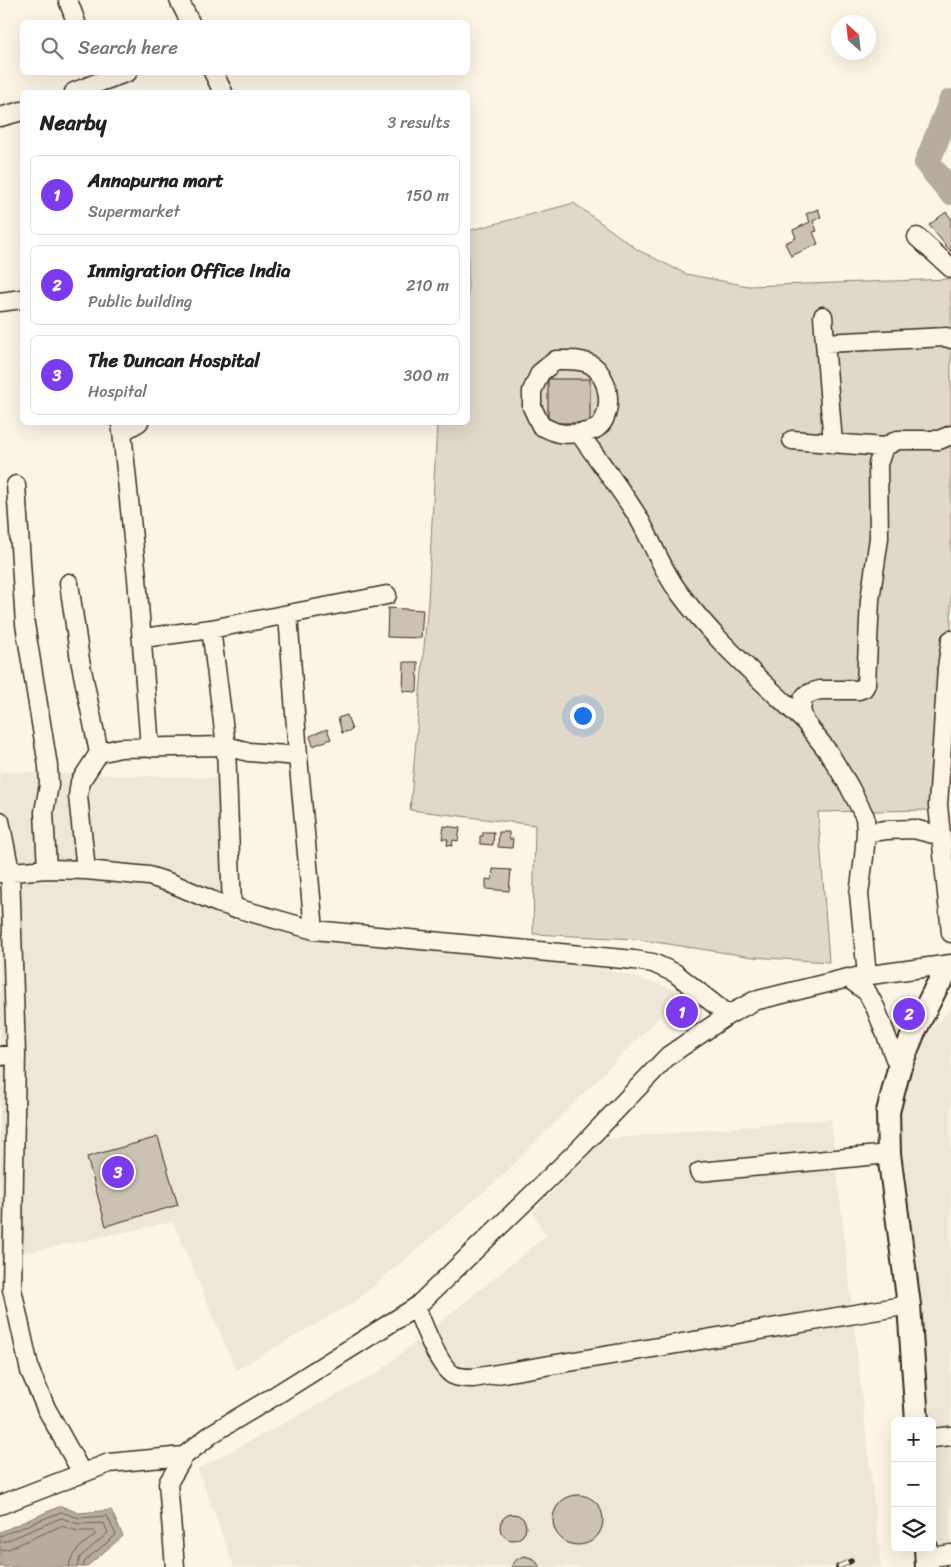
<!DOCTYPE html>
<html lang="en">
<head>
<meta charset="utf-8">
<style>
	:root { --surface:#fff; --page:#f6f6f6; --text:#222; --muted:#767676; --line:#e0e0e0; --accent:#7c3aed }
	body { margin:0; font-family:Sriracha,sans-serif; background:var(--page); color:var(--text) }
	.controls { position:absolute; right:15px; bottom:15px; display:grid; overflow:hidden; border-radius:8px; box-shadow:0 5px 20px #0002 }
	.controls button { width:45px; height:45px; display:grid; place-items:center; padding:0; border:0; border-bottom:1px solid var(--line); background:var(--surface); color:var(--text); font:25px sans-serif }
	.compass { position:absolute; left:831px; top:15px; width:45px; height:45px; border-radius:50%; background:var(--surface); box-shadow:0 5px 20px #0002; rotate:333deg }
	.you { position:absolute; left:582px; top:715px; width:18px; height:18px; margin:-12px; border:4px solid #fff; border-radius:50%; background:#1a73e8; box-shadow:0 0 0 8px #1a73e833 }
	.badge { display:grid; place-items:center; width:32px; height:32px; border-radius:50%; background:var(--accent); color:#fff; font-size:16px; font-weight:700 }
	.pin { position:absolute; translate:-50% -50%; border:2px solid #fff; box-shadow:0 1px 5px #0006 }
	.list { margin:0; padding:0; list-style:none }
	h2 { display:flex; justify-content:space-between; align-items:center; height:65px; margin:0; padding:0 20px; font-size:21px }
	h2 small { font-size:16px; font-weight:400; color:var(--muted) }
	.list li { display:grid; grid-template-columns:32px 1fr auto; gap:15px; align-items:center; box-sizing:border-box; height:80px; margin:0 10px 10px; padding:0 10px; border:1px solid var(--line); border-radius:8px }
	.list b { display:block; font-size:19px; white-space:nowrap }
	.list p { margin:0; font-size:16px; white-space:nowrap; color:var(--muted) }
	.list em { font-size:16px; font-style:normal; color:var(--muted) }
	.icon { flex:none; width:28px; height:28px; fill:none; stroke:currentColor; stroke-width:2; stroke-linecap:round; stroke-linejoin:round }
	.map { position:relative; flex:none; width:951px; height:1567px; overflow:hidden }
	.search { position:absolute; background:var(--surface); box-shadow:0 5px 20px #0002; left:20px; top:20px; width:450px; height:55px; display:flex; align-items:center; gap:12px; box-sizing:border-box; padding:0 18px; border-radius:8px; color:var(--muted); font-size:19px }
	.panel { position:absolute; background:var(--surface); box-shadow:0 5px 20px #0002; left:20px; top:90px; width:450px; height:335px; border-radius:8px }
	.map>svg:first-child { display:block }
</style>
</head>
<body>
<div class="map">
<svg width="951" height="1567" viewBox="0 0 951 1567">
	<rect width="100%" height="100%" fill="#fcf5e5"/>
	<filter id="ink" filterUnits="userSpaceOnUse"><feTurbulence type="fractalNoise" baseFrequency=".02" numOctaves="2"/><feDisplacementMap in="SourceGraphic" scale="10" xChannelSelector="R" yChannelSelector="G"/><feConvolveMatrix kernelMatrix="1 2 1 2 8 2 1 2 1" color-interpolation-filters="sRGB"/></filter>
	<g filter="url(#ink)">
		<path fill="#eee6d6" d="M0 772 219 778 225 920 593 965 684 992 500 1178 356 1301 236 1370 173 1222 0 1258Z
			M951 1009V1567H922L932 1548V1421H910L889 1071Z
			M831 1119 881 1567H234L198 1469 376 1374 546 1236 533 1212 604 1139Z"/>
		<path fill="#e0d8c8" stroke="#8e8173" d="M574 203 638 250 686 274 748 286 951 279V734L931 810 818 812 829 962 753 957 635 939 533 934 535 825 410 810 428 601 437 423 468 422V231Z"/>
		<path fill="#b7ad9e" stroke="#85796b" d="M61 1506 79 1513 111 1510 123 1536 86 1567H0V1532Z"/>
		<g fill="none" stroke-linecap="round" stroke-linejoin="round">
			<path stroke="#6d5e51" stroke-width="1" d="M0 1536 61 1512 79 1518 107 1516 116 1535 85 1561 83 1567
				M0 1542 6 1541 61 1518 79 1524 104 1523 108 1533 80 1557 77 1567
				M0 1550 8 1549 61 1526 78 1531H94L95 1535C84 1544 70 1552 69 1567"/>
			<path stroke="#b7ad9e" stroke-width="26" d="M951 102 927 163 951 192"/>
		</g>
		<path fill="#ccc2b3" stroke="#3b2a1e" d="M818 209 821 217 813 221 817 231 813 232 818 244 791 256 785 243 796 238 793 230 810 222 806 214Z
			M946 212 951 218V252L929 225Z
			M548 379H590V423H548Z
			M388 608 423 610 421 638 387 637Z
			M404 662H418L417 692 403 691Z
			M347 715 352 730 342 733 338 718Z
			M327 729 331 739 313 746 310 736Z
			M444 826 460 828 458 841 453 840 452 846 447 845 448 839H442Z
			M483 832H494L493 845 480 844V836H483Z
			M499 832H509V839H513L512 848 498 847Z
			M493 869 511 870 509 891 486 889V879L492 880Z
			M158 1137 178 1205 106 1226 87 1157Z
			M553 1520a25 25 0 1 1 50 0a25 25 0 1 1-50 0Z
			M500 1527a13 13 0 1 1 26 0a13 13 0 1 1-26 0Z
			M525 1556 534 1559 540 1567H511L517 1559Z"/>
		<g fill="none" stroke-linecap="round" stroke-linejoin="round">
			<g stroke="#3b2a1e" stroke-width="21">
				<path id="minor" d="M68 0 76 22
					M179 0 190 22
					M213 72 223 92
					M74 92 97 83 128 72
					M0 117 22 111
					M917 237 951 268
					M0 302 22 299
					M823 316 833 444
					M825 343 946 337 951 339
					M556 360C567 360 580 359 590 364 610 375 615 414 597 428 591 433 567 435 559 433 553 432 547 428 541 426L532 407V391L540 373Z
					M121 422 137 578 150 748
					M122 432 139 422
					M579 433C599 461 620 488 638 517 652 541 661 568 678 591 713 639 762 681 805 722
					M792 440 884 447
					M16 485 25 624 48 766 49 785 44 812 47 869
					M69 583 80 660 99 753 120 748 226 746 249 752 298 756
					M288 614 298 756 314 930
					M143 638 211 629
					M951 640 947 668 938 805 951 933
					M0 821 10 871 16 1054 12 1289 30 1371 46 1408 82 1473
					M866 833 886 830 914 829 941 836
					M86 870 78 796 80 782 99 753
					M0 873 47 869 86 870 149 876 171 883 218 903 314 930 634 960 653 963 675 973 728 1015
					M232 908 226 746 211 629 387 595
					M867 975 859 894 864 857 866 833 865 817 849 786 829 753 805 722 801 710 803 699 806 695 813 692 820 690H859L864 688 866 684 870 600 879 538 878 464 884 447 898 440H939L951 435
					M856 977 951 964
					M0 1056 16 1054
					M699 1172 889 1154
					M416 1307C423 1324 438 1366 453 1375 459 1378 467 1378 473 1378L909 1305
					M932 1438 951 1436
					M0 1505 109 1463 184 1456
					M927 1558 951 1554
					M175 1567 168 1483 184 1456 213 1433 273 1397 416 1307 506 1220 581 1147 668 1056 728 1015 754 1001 848 978 867 992 876 1009 899 1069"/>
			</g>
			<g stroke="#3b2a1e" stroke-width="26">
				<path id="major" d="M917 1421 909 1305 889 1154 888 1112 899 1069 913 1034 937 986 951 967
					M926 1548 927 1567"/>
			</g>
			<use href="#minor" stroke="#fcf5e5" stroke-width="18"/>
			<use href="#major" stroke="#fcf5e5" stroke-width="22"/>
			<g stroke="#3b2a1e" stroke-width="5.5">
				<path id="rail" d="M838 1567 851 1561
					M948 1567 951 1566"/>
			</g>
			<use href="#rail" stroke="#fcf5e5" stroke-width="4" stroke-dasharray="11" stroke-linecap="butt"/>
		</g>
	</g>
</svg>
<div class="controls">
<button>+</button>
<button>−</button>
<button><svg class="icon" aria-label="layers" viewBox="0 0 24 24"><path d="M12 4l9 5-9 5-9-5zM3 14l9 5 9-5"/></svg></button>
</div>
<svg class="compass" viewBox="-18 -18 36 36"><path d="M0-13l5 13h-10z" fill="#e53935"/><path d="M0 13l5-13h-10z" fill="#767676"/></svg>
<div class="you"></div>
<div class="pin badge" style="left:682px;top:1012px">1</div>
<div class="pin badge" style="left:909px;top:1014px">2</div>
<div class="pin badge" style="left:118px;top:1172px">3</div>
<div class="search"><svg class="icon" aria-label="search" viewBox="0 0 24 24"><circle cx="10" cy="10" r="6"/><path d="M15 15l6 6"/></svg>Search here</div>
<section class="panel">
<h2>Nearby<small>3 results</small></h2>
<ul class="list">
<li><span class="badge">1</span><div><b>Annapurna mart</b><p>Supermarket</p></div><em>150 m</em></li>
<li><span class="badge">2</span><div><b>Inmigration Office India</b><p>Public building</p></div><em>210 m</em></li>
<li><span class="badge">3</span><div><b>The Duncan Hospital</b><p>Hospital</p></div><em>300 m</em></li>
</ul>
</section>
</div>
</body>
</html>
